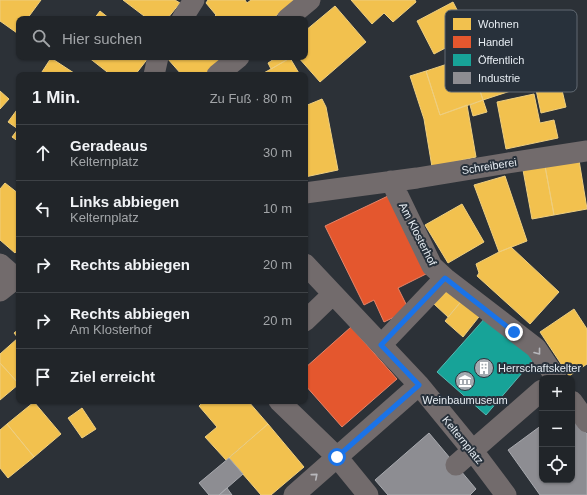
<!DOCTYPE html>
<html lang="de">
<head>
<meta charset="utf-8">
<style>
	:root { --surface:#212529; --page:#2d3135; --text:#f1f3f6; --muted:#a2a5a8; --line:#3e4246 }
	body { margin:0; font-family:Helvetica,sans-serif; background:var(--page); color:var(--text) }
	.controls { position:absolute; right:12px; bottom:12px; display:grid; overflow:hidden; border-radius:8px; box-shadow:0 1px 3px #0004 }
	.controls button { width:36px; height:36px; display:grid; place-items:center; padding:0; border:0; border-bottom:1px solid var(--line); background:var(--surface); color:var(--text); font:20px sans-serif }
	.stop { position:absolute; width:12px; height:12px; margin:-9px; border:3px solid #1a73e8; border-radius:50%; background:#fff }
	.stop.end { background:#1a73e8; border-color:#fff; box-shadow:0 1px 4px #0008 }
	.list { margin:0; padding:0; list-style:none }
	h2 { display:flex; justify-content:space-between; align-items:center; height:52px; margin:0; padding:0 16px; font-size:17px }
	h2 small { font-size:13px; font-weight:400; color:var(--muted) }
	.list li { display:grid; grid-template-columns:26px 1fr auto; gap:12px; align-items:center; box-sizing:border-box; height:56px; padding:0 16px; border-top:1px solid var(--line) }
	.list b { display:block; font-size:15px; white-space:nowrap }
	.list p { margin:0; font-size:13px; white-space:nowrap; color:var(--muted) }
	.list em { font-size:13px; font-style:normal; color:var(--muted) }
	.icon { flex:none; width:22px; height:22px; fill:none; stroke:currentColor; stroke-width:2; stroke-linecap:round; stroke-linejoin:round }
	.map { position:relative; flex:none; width:587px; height:495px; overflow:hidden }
	.search { position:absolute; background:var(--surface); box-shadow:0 1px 3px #0004; left:16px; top:16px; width:292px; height:44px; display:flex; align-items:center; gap:10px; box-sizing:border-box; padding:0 14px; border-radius:8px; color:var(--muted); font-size:15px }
	.panel { position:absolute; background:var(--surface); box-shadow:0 1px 3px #0004; left:16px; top:72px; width:292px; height:332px; border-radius:8px }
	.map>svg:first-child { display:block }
</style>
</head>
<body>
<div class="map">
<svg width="587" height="495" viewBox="0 0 587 495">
	<rect width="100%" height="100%" fill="#2c3137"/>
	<path fill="#f2c14e" stroke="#eece7f" d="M0 0H41L27 19H19V31L17 33 0 21Z
		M123 0H175L180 3 167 19H148Z
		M208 0H245L247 3 251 0H295L272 19H212L216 15 206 3Z
		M351 0H415L416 2 393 22 384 13 372 24Z
		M453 2 470 35 434 54 417 21Z
		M335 6 366 42 320 82 298 57H305V31Z
		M100 11 110 19H94Z
		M518 41 532 84 483 100 469 57Z
		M88 57H149L135 75H111Z
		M168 57H228L206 75H182L167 58Z
		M277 57 290 58 271 69 268 63Z
		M469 57 483 100 440 115 426 71Z
		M51 58 77 75H40Z
		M290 58 300 75H260L271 69Z
		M556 65 566 107 541 113 532 71Z
		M426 71 440 115 467 105 476 157 432 167 424 119 410 76Z
		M0 91 9 99 0 109Z
		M534 94 540 123 554 120 558 138 506 149 497 102Z
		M322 99 326 107 338 170 305 177V106Z
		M483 100 487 112 473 116 470 105Z
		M19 107V142L12 137 18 129 8 122Z
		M579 160 587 209 554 215 545 166Z
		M545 166 554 215 532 219 523 170Z
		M505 176 527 241 499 252 474 185Z
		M5 183 19 194V248L15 253 0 240V189Z
		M462 204 484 242 448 263 425 225Z
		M511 247 559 292 530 324 477 276 479 273 476 264 499 252Z
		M450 287 464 298 448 317 434 304Z
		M464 298 482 313 463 337 445 321Z
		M574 309 587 329V364L569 376 540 332Z
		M19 329V384L0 363V354L18 338 14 333Z
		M0 363 19 384 0 400Z
		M204 401H248L268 424 226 460 205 437 217 427 199 406Z
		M34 402 61 434 34 457 7 424Z
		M82 408 96 429 82 438 68 418Z
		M7 424 34 457 8 478 0 468V430Z
		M268 424 304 467 271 495H261L229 458Z"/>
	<path fill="#e4572e" stroke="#e58469" d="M388 196 426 274 398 288 409 310 384 322 374 300 364 305 325 226Z
		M351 327 397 379 342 427 305 385V368Z"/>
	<path fill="#17a398" stroke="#55b9b3" d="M486 317 534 359 486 415 437 372Z"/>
	<path fill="#8d8d92" stroke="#a8aaaf" d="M572 413 587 434V495H540L508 450 542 425V480H572Z
		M429 433 476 489 470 495H388L375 480Z
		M229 458 243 474 219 495H209L199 483Z
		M227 488 232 495H219Z"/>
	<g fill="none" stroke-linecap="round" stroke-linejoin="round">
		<path stroke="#726b6c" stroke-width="21" d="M182 19 194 0
			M287 19 310 0
			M154 75 158 57
			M217 75 239 57
			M391 181 432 266 445 278 536 348 556 378
			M305 193 417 178 508 163 587 151
			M0 264 16 278
			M305 264 419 385 473 451 506 495
			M0 291 19 276
			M305 321 333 294
			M381 345 445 278
			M279 401 337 457 368 495
			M572 401 587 422
			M456 465 542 390
			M294 495 419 385"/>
	</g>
	<defs><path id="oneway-chevron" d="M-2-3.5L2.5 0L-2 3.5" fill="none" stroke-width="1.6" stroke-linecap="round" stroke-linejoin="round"/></defs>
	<g stroke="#b8b8bc">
		<use href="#oneway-chevron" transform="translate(538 352) rotate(52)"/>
		<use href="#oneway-chevron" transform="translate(315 476) rotate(-41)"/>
	</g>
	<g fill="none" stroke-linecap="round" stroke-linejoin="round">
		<path stroke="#1a73e8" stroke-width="5" d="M337 457 419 385 381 345 445 278 514 332"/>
	</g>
	<defs>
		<g id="building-disc" transform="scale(1)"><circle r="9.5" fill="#a5abb1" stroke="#28313b"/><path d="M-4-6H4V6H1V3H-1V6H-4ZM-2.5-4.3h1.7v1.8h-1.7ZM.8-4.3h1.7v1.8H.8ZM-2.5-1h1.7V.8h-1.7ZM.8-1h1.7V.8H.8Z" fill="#fff"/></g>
		<g id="museum-disc" transform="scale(1)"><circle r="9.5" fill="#a5abb1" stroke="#28313b"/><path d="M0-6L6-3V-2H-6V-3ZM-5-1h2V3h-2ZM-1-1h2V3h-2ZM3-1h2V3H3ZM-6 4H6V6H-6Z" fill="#fff"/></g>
	</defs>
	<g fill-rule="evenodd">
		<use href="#building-disc" x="484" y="368"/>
		<use href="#museum-disc" x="465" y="381"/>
	</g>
	<g text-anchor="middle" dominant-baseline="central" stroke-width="4" stroke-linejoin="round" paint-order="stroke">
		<g font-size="11" fill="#e6ecf2" stroke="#28313b">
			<text transform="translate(489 166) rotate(-9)">Schreiberei</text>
			<text transform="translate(418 234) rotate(63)">Am Klosterhof</text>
			<text transform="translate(463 440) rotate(51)">Kelternplatz</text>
		</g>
		<g font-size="11" fill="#e6ecf2" stroke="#28313b" text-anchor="start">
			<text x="498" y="368">Herrschaftskelter</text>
			<text x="465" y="400" text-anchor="middle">Weinbaumuseum</text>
		</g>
	</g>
	<rect x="445" y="10" width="132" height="82" rx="6" fill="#28313b" stroke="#616972" stroke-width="1"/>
	<rect x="453" y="18" width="18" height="12" fill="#f2c14e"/>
	<rect x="453" y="36" width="18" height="12" fill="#e4572e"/>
	<rect x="453" y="54" width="18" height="12" fill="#17a398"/>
	<rect x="453" y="72" width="18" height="12" fill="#8d8d92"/>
	<g font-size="11" fill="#e6ecf2">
		<text x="478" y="28">Wohnen</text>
		<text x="478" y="46">Handel</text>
		<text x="478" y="64">Öffentlich</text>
		<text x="478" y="82">Industrie</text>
	</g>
</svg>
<div class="controls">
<button>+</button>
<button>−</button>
<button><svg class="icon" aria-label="locate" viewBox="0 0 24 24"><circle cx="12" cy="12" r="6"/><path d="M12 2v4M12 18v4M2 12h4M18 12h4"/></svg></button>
</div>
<div class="stop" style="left:337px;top:457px"></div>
<div class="stop end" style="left:514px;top:332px"></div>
<div class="search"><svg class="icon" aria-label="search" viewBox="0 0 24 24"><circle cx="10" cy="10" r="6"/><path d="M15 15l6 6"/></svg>Hier suchen</div>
<section class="panel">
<h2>1 Min.<small>Zu Fuß · 80 m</small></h2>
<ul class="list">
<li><svg class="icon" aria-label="ahead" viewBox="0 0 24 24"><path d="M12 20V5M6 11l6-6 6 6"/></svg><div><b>Geradeaus</b><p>Kelternplatz</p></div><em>30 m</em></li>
<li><svg class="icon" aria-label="left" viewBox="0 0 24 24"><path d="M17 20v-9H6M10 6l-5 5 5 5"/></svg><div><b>Links abbiegen</b><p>Kelternplatz</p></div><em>10 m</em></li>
<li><svg class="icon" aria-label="right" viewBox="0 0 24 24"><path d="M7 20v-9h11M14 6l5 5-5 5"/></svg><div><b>Rechts abbiegen</b></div><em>20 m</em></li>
<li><svg class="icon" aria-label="right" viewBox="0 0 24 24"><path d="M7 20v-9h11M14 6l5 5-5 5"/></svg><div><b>Rechts abbiegen</b><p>Am Klosterhof</p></div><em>20 m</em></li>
<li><svg class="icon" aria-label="arrive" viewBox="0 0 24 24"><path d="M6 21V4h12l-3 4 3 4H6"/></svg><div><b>Ziel erreicht</b></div></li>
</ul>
</section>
</div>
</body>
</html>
